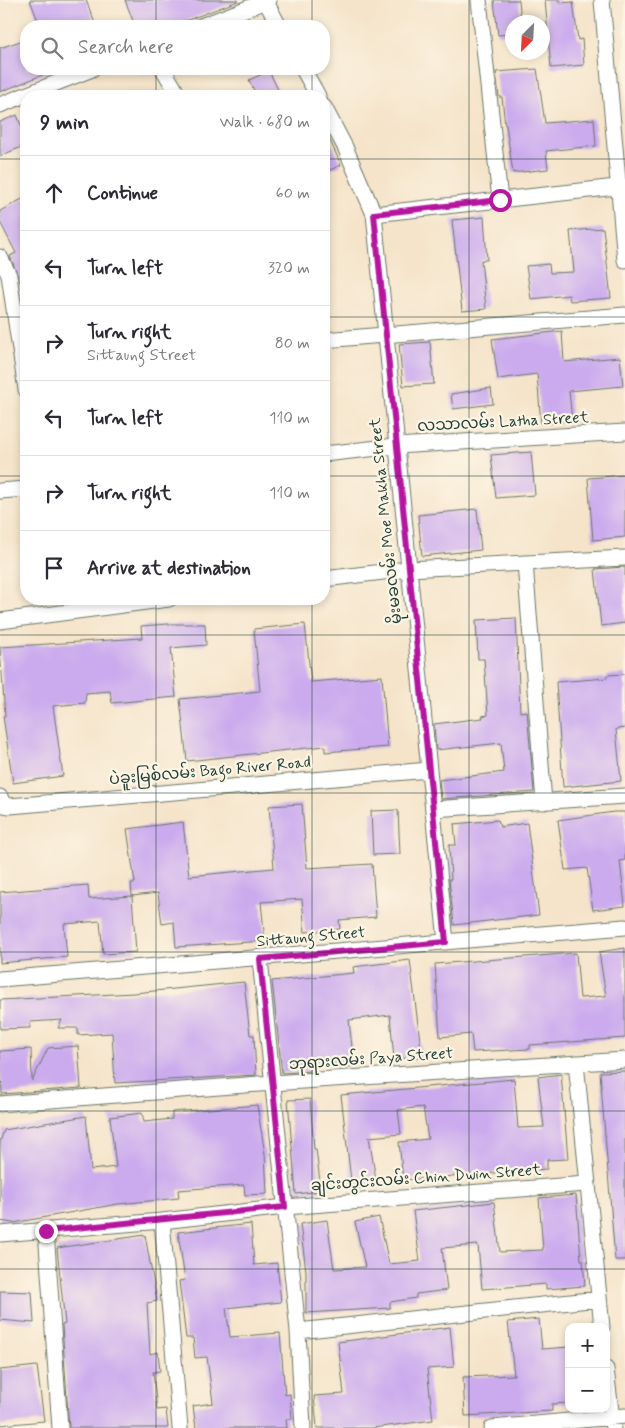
<!DOCTYPE html>
<html lang="en">
<head>
<meta charset="utf-8">
<style>
	:root { --surface:#fff; --page:#f7f7f7; --text:#2b2b33; --muted:#7c7c81; --line:#e1e1e2 }
	body { margin:0; font-family:Mynerve,"Noto Sans Myanmar",sans-serif; background:var(--page); color:var(--text) }
	.controls { position:absolute; right:15px; bottom:15px; display:grid; overflow:hidden; border-radius:10px; box-shadow:0 2px 8px #0003 }
	.controls button { width:45px; height:45px; display:grid; place-items:center; padding:0; border:0; border-bottom:1px solid var(--line); background:var(--surface); color:var(--text); font:25px sans-serif }
	.compass { position:absolute; left:505px; top:15px; width:45px; height:45px; border-radius:50%; background:var(--surface); box-shadow:0 2px 8px #0003; rotate:204deg }
	.stop { position:absolute; width:15px; height:15px; margin:-11px; border:4px solid #b5179e; border-radius:50%; background:#fff }
	.stop.end { background:#b5179e; border-color:#fff; box-shadow:0 1px 5px #0008 }
	.list { margin:0; padding:0; list-style:none }
	h2 { display:flex; justify-content:space-between; align-items:center; height:65px; margin:0; padding:0 20px; font-size:21px }
	h2 small { font-size:16px; font-weight:400; color:var(--muted) }
	.list li { display:grid; grid-template-columns:32px 1fr auto; gap:15px; align-items:center; box-sizing:border-box; height:75px; padding:0 20px; border-top:1px solid var(--line) }
	.list b { display:block; font-size:19px; white-space:nowrap }
	.list p { margin:0; font-size:16px; white-space:nowrap; color:var(--muted) }
	.list em { font-size:16px; font-style:normal; color:var(--muted) }
	.icon { flex:none; width:28px; height:28px; fill:none; stroke:currentColor; stroke-width:2; stroke-linecap:round; stroke-linejoin:round }
	.map { position:relative; flex:none; width:625px; height:1428px; overflow:hidden }
	.search { position:absolute; background:var(--surface); box-shadow:0 2px 8px #0003; left:20px; top:20px; width:310px; height:55px; display:flex; align-items:center; gap:12px; box-sizing:border-box; padding:0 18px; border-radius:20px; color:var(--muted); font-size:19px }
	.panel { position:absolute; background:var(--surface); box-shadow:0 2px 8px #0003; left:20px; top:90px; width:310px; height:515px; border-radius:20px }
	.map>svg:first-child { display:block }
</style>
</head>
<body>
<div class="map">
<svg width="625" height="1428" viewBox="0 0 625 1428">
	<rect width="100%" height="100%" fill="#fcf5e5"/>
	<filter id="ink" filterUnits="userSpaceOnUse"><feTurbulence type="fractalNoise" baseFrequency=".02" numOctaves="2"/><feDisplacementMap in="SourceGraphic" scale="10" xChannelSelector="R" yChannelSelector="G"/><feConvolveMatrix kernelMatrix="1 2 1 2 8 2 1 2 1" color-interpolation-filters="sRGB"/></filter>
	<filter id="wash" filterUnits="userSpaceOnUse"><feTurbulence type="fractalNoise" baseFrequency=".0096" numOctaves="4" result="noise"/><feDisplacementMap in="SourceGraphic" scale="20" xChannelSelector="R" yChannelSelector="G"/><feGaussianBlur stdDeviation="1.12" result="paint"/><feColorMatrix in="noise" values="0 0 0 0 0 0 0 0 0 0 0 0 0 0 0 0 0 1.4 0 .05"/><feComposite in="paint" operator="in"/></filter>
	<g filter="url(#wash)">
		<rect width="100%" height="100%" fill="#f5e4ca"/>
		<g id="blocks">
			<path fill="#cbabee" d="M30 0H86L96 26H40Z
				M125 0H238V1L172 26H135Z
				M494 0H519L521 22H512V34L498 35Z
				M545 0H560V3L573 2 578 40 582 39 584 65 551 68Z
				M26 39V69H57L0 92V48Z
				M537 69 545 123 594 119 596 146 546 151 548 169 513 173 506 125H505L502 97H499L496 72Z
				M269 71 281 96H257L249 80Z
				M17 115 26 138V145L0 156V122Z
				M324 127 341 165 324 173Z
				M26 197V294H25L10 256 16 253 0 222V211Z
				M484 217 487 260H481L486 309 462 311 452 220Z
				M603 228 611 298 570 301 569 295 531 299 526 266 549 264 550 273 574 272 570 231Z
				M562 331 564 362 620 357 623 386 569 391 572 421 541 424 537 374 498 379 492 339Z
				M430 342 434 384 403 386 399 344Z
				M491 388 493 404 453 409 451 394Z
				M531 452 535 495 496 498 491 455Z
				M625 475V537L593 540 588 478Z
				M477 509 481 550 422 556 418 515Z
				M625 567V623L601 626 595 569Z
				M516 618 520 712 527 711 534 792 441 799 439 780 504 772 501 743 436 750 434 724 483 718 482 716 488 715 484 659H478L476 620Z
				M168 624H205L206 645 171 648 176 697 112 703 110 691 86 693 85 703 53 706 63 776 13 783 3 716H5L0 647 142 638 141 626Z
				M305 624 311 682 382 676 388 747 325 752V746L187 761 180 699 260 691 254 629Z
				M625 674V728L616 729 621 781 563 787 556 682 607 678V675Z
				M302 804 307 868 372 864 376 917 339 920 340 929 305 932 302 899 261 902 265 941 176 947 174 922 162 924 158 893 132 896 131 883H135L127 829 183 822 189 876 274 868 269 806Z
				M398 810 400 854 373 855 371 811Z
				M614 812H625V860L620 861 625 906 593 910 587 868 565 870 558 820Z
				M498 820 500 827 527 823 539 915 454 925 449 879H451L449 845H456L454 824Z
				M88 885 89 899 132 896 136 952 103 954 100 921 64 924 67 957 0 963V892Z
				M625 948V1038L530 1045V1049L473 1052 471 1034 440 1037 435 964 576 953 580 998 606 996 599 952Z
				M410 960 422 1057 394 1059 390 1015 349 1020 354 1066 337 1068V1063L310 1066V1071L282 1073 272 981 354 973 353 967Z
				M244 982 250 1035H254L256 1075 115 1083 112 1033 78 1035V1028H58L62 1020 30 1022V1028L0 1029V1000L134 993Z
				M78 1046 81 1088 2 1094 0 1051 31 1049 32 1081 48 1048Z
				M625 1071V1260H615L600 1072Z
				M561 1074 568 1159 547 1160V1169L403 1180 399 1142 428 1139 423 1107 398 1110 401 1134 369 1137 377 1186 352 1189 341 1095 514 1079 518 1128 544 1127 538 1077Z
				M310 1099 314 1149H316L321 1191 296 1194 288 1100Z
				M257 1105 265 1154 267 1194 245 1195 244 1185 178 1190 179 1198 118 1204 13 1223 0 1221V1142L4 1130 86 1116 91 1170 116 1167 110 1117 142 1113 144 1122 172 1119V1112Z
				M576 1195 581 1260H583L585 1286 546 1289V1284L482 1289 478 1245 442 1248 447 1290 416 1294V1298L390 1302V1308L306 1313V1271L300 1224 327 1220 334 1269 365 1267 355 1222 379 1217 389 1264 420 1261 413 1211 494 1202 500 1252 543 1250 539 1198Z
				M251 1224 254 1265 277 1263 281 1302 226 1308 230 1337 280 1333 285 1395 290 1394 292 1419H286L287 1428H196L193 1406 213 1403 207 1357 195 1358 193 1338H186L179 1281 185 1280 178 1232Z
				M145 1235 157 1301 147 1303 150 1354 158 1352 160 1371 153 1372 157 1410 166 1409 168 1428H69L62 1325 65 1324 57 1248Z
				M0 1291 32 1292 34 1323 0 1320Z
				M539 1319 542 1349 569 1347V1403L552 1404V1411L465 1416 463 1377 514 1375 508 1322Z
				M450 1327 454 1367 427 1369 433 1420 373 1428H317L314 1396 344 1394 338 1342Z
				M37 1366 44 1421 0 1425V1370Z"/>
		</g>
	</g>
	<g filter="url(#ink)">
		<use href="#blocks" fill-opacity="0" stroke="#6a7768" stroke-width="1"/>
		<g fill="none" stroke-linecap="round" stroke-linejoin="round">
			<g stroke="#6a7768" stroke-width="17">
				<path id="minor" d="M265 0 279 26
					M479 0 500 200
					M602 0 625 260
					M201 26 269 0
					M163 69 179 96
					M303 69 318 96
					M0 105 92 69
					M324 107 345 147 374 214 446 942
					M374 214 625 186
					M0 257 9 275 26 390
					M324 340 625 315
					M324 454 396 446 625 432
					M0 491 26 489
					M525 563 544 802
					M324 579 408 569 625 558
					M0 621 169 599
					M0 797 4 805 10 806 429 770
					M433 809 625 796
					M260 959 298 1331 303 1428
					M0 979 625 927
					M576 1063 602 1327
					M0 1104 272 1083 625 1060
					M162 1221 180 1428
					M46 1231 60 1428
					M0 1234 162 1221 285 1207 586 1184
					M298 1331 599 1299
					M606 1369 613 1428
					M492 1428 625 1416"/>
			</g>
			<use href="#minor" stroke="#fff" stroke-width="15"/>
		</g>
	</g>
	<g fill="none" stroke-linecap="round" stroke-linejoin="round" filter="url(#ink)">
		<path stroke="#b5179e" stroke-width="6" d="M46 1231 285 1207 260 959 446 942 374 214 500 200"/>
	</g>
	<path fill="none" stroke="#1f3d34" stroke-width="1" stroke-opacity="0.55" d="M156 0V26M312 0V26M469 0V1428M156 69V96M312 69V96M0 159H26M324 159H625M0 317H26M324 317H625M0 476H26M324 476H625M156 599V1428M312 599V1428M0 635H625M0 793H625M0 952H625M0 1111H625M0 1269H625"/>
	<g text-anchor="middle" dominant-baseline="central" stroke-width="4.5" stroke-linejoin="round" paint-order="stroke">
		<g font-size="16" fill="#1f3d34" stroke="#fcf5e5">
			<text transform="translate(503 422) rotate(-3)">လသာလမ်း Latha Street</text>
			<text transform="translate(386 521) rotate(-96)">မိုးမခလမ်း Moe Makha Street</text>
			<text transform="translate(210 771) rotate(-5)">ပဲခူးမြစ်လမ်း Bago River Road</text>
			<text transform="translate(311 937) rotate(-5)">Sittaung Street</text>
			<text transform="translate(371 1059) rotate(-4)">ဘုရားလမ်း Paya Street</text>
			<text transform="translate(426 1178) rotate(-4)">ချင်းတွင်းလမ်း Chin Dwin Street</text>
		</g>
	</g>
</svg>
<div class="controls">
<button>+</button>
<button>−</button>
</div>
<svg class="compass" viewBox="-18 -18 36 36"><path d="M0-13l5 13h-10z" fill="#e53935"/><path d="M0 13l5-13h-10z" fill="#7c7c81"/></svg>
<div class="stop" style="left:500px;top:200px"></div>
<div class="stop end" style="left:46px;top:1231px"></div>
<div class="search"><svg class="icon" aria-label="search" viewBox="0 0 24 24"><circle cx="10" cy="10" r="6"/><path d="M15 15l6 6"/></svg>Search here</div>
<section class="panel">
<h2>9 min<small>Walk · 680 m</small></h2>
<ul class="list">
<li><svg class="icon" aria-label="ahead" viewBox="0 0 24 24"><path d="M12 20V5M6 11l6-6 6 6"/></svg><div><b>Continue</b></div><em>60 m</em></li>
<li><svg class="icon" aria-label="left" viewBox="0 0 24 24"><path d="M17 20v-9H6M10 6l-5 5 5 5"/></svg><div><b>Turn left</b></div><em>320 m</em></li>
<li><svg class="icon" aria-label="right" viewBox="0 0 24 24"><path d="M7 20v-9h11M14 6l5 5-5 5"/></svg><div><b>Turn right</b><p>Sittaung Street</p></div><em>80 m</em></li>
<li><svg class="icon" aria-label="left" viewBox="0 0 24 24"><path d="M17 20v-9H6M10 6l-5 5 5 5"/></svg><div><b>Turn left</b></div><em>110 m</em></li>
<li><svg class="icon" aria-label="right" viewBox="0 0 24 24"><path d="M7 20v-9h11M14 6l5 5-5 5"/></svg><div><b>Turn right</b></div><em>110 m</em></li>
<li><svg class="icon" aria-label="arrive" viewBox="0 0 24 24"><path d="M6 21V4h12l-3 4 3 4H6"/></svg><div><b>Arrive at destination</b></div></li>
</ul>
</section>
</div>
</body>
</html>
